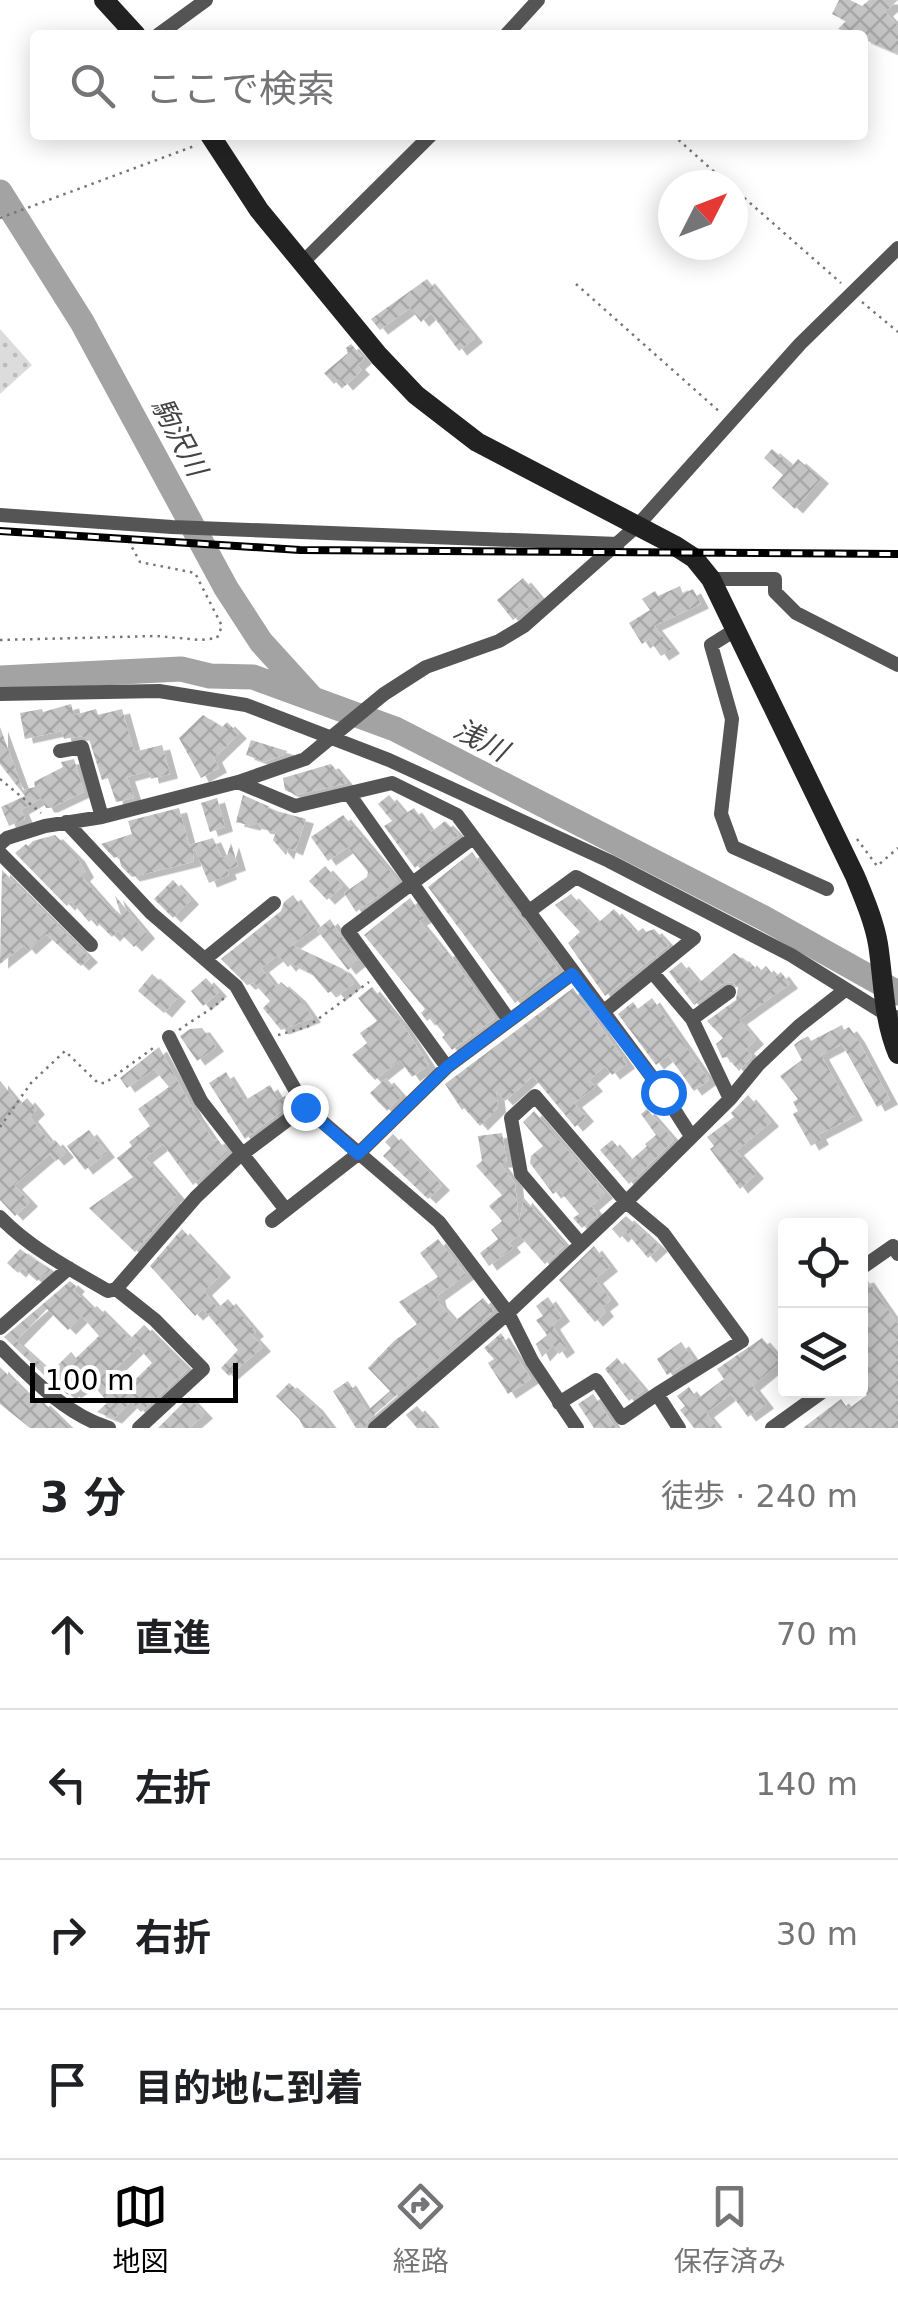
<!DOCTYPE html>
<html lang="ja">
<head>
<meta charset="utf-8">
<style>
	:root { --surface:#fff; --page:#f2f2f2; --text:#202124; --muted:#757577; --line:#e0e0e0; --accent:#000 }
	body { margin:0; font-family:"DejaVu Sans","Noto Sans JP",sans-serif; background:var(--page); color:var(--text) }
	.controls { position:absolute; right:30px; bottom:30px; display:grid; overflow:hidden; border-radius:10px; box-shadow:0 5px 25px #0003 }
	.controls button { width:90px; height:90px; display:grid; place-items:center; padding:0; border:0; border-bottom:2px solid var(--line); background:var(--surface); color:var(--text); font:50px sans-serif }
	.compass { position:absolute; left:658px; top:170px; width:90px; height:90px; border-radius:50%; background:var(--surface); box-shadow:0 5px 25px #0003; rotate:48deg }
	.scale { position:absolute; left:30px; bottom:25px; width:208px; box-sizing:border-box; padding-left:10px; border:5px solid #000; border-top:0; font-size:28px; line-height:35px; white-space:nowrap; color:#000; -webkit-text-stroke:8px #fff; paint-order:stroke }
	.stop { position:absolute; width:30px; height:30px; margin:-22px; border:8px solid #1a73e8; border-radius:50%; background:#fff }
	.stop.end { background:#1a73e8; border-color:#fff; box-shadow:0 2px 10px #0008 }
	.list { margin:0; padding:0; list-style:none }
	h2 { display:flex; justify-content:space-between; align-items:center; height:130px; margin:0; padding:0 40px; font-size:42px }
	h2 small { font-size:32px; font-weight:400; color:var(--muted) }
	.list li { display:grid; grid-template-columns:65px 1fr auto; gap:30px; align-items:center; box-sizing:border-box; height:150px; padding:0 40px; border-top:2px solid var(--line) }
	.list b { display:block; font-size:38px; white-space:nowrap }
	.list em { font-size:32px; font-style:normal; color:var(--muted) }
	.icon { flex:none; width:55px; height:55px; fill:none; stroke:currentColor; stroke-width:2; stroke-linecap:round; stroke-linejoin:round }
	.map { position:relative; flex:none; width:898px; height:1428px; overflow:hidden }
	.search { position:absolute; background:var(--surface); box-shadow:0 5px 25px #0003; left:30px; right:30px; top:30px; height:110px; display:flex; align-items:center; gap:25px; box-sizing:border-box; padding:0 35px; border-radius:10px; color:var(--muted); font-size:38px }
	.sheet { height:730px; background:var(--surface) }
	nav { display:flex; justify-content:space-around; align-items:center; box-sizing:border-box; height:140px; border-top:2px solid var(--line); background:var(--surface); font-size:28px; color:var(--muted) }
	nav a { display:grid; justify-items:center; gap:5px }
	nav .on { color:var(--accent) }
	.map>svg:first-child { display:block }
</style>
</head>
<body>
<div class="map">
<svg width="898" height="1428" viewBox="0 0 898 1428">
	<defs>
		<pattern id="green-dots" width="8" height="8" patternUnits="userSpaceOnUse" patternTransform="scale(2.5)"><rect width="8" height="8" fill="#dcdcdc"/><path d="M2 2h.1M6 6h.1" fill="none" stroke="#bbb" stroke-width="1.8" stroke-linecap="round"/></pattern>
		<pattern id="building-cross-hatch" width="8" height="8" patternUnits="userSpaceOnUse" patternTransform="scale(2.5)"><rect width="8" height="8" fill="#c4c4c4"/><path d="M0 0l8 8M0 8l8-8" fill="none" stroke="#a7a7a7"/></pattern>
		<filter id="shadow"><feDropShadow dx="8" dy="4.5" stdDeviation="0" flood-color="#0004"/></filter>
	</defs>
	<rect width="100%" height="100%" fill="#fff"/>
	<path fill="url(#green-dots)" d="M0 329 32 365 0 394Z"/>
	<g fill="none" stroke-linecap="round" stroke-linejoin="round">
		<path stroke="#a3a3a3" stroke-width="25" d="M0 192 82 322 226 588 261 642 311 697
			M0 678 181 669 210 676 253 677 395 729 762 917 898 993"/>
	</g>
	<path fill="url(#building-cross-hatch)" fill-rule="evenodd" filter="url(#shadow)" d="M839 0H850L862 6 869 0H898L885 12 898 26V54L863 39V35L838 29 846 21 832 14Z
		M427 279 475 338 459 351 431 313 421 322 410 308 380 330 371 319Z
		M351 344 364 359 357 365 362 370 345 386 339 379 334 384 324 373 348 353 346 348Z
		M772 449 792 466 798 459 821 479 795 509 772 488 783 475 764 458Z
		M523 578 540 598 513 620 497 600Z
		M680 586 683 594 693 589 701 604 654 626 672 649 661 656 649 639 642 644 629 623 650 610 642 599 655 591 658 596Z
		M71 704 74 715 96 709 98 715 122 709 134 752 162 745 170 774 151 779 149 771 127 777 134 798 116 802 108 778 102 780 89 739 81 736 64 739 62 731 25 739 20 713 42 709 43 712Z
		M203 715 222 727 227 722 239 734 214 758 219 768 201 778 179 738Z
		M0 727 23 790 35 787 34 782 63 767 61 762 74 759 84 792 50 808H46L41 798 21 810 25 819 9 826 1 807 25 796 0 764Z
		M251 740 287 751 285 754 265 762 246 755Z
		M331 764 347 783 296 795 285 790 283 778Z
		M243 795 270 807 266 808 306 819 295 851 288 848 286 855 273 840 276 832 262 829 257 822 252 826 236 822Z
		M389 795 405 814 414 808 431 832 445 821 459 835 415 868 384 826 392 821 378 804Z
		M217 798 225 827 210 832 201 803Z
		M179 808 189 845 213 838 222 858 227 856 231 843 238 866 227 870 229 875 209 883 194 847 193 862 132 877 121 866 119 856 114 858 101 844 132 834 128 821Z
		M343 815 398 881 356 912 344 893 367 877 368 872 348 847 328 861 311 837Z
		M55 835 77 857 86 873 82 877 114 913 117 911 121 915 115 896 147 934 134 947 118 931 112 937 93 918 89 922 71 901 67 906 15 853 26 844 28 846 33 841Z
		M472 852 558 969 515 1003 428 887Z
		M325 866 343 886 327 900 309 881Z
		M2 870 90 958 81 966 46 934 28 950 24 945 0 964Z
		M173 880 191 900 173 918 154 899Z
		M571 894 598 923 614 909 636 933 643 928 646 932 654 929 669 945 605 996 568 943 580 932 555 905Z
		M293 895 316 927 292 945 343 969 354 983 338 996 333 990 328 993 312 974 291 964 288 967 278 955 261 968 276 987 281 982 298 997 313 1018 281 1030 263 1008 270 1001 254 983 247 985 221 959 281 911 284 902Z
		M410 898 424 918 419 921 445 953 447 951 495 1018 452 1050 442 1037 445 1035 431 1018 427 1021 421 1013 425 1009 364 935Z
		M330 919 358 962 348 970 317 930Z
		M734 953 747 963 749 961 759 972 766 966 775 977 781 972 790 984 739 1020 756 1040 746 1049 752 1056 739 1071 727 1057 722 1058 716 1044 723 1038 707 1021 736 1000 738 987 732 982 724 983 694 1005 669 972 681 962 699 983Z
		M152 974 178 997 164 1013 138 991Z
		M206 978 219 992 203 1006 191 991Z
		M372 987 403 1025 429 1065 412 1077 400 1060 375 1080 352 1055 367 1043 360 1033 377 1021 358 998Z
		M573 988 627 1064 612 1075 605 1066 589 1080 595 1087 574 1103 586 1117 575 1127 533 1076 505 1101 496 1091 498 1108 480 1126 464 1108 462 1110 445 1084Z
		M652 998 709 1080 694 1091 668 1055 656 1065 618 1014 633 1002 638 1009Z
		M842 1025 844 1030 849 1027 857 1038 890 1100 877 1107 842 1044 821 1055 855 1116 818 1135 821 1140 811 1146 793 1114 798 1111 793 1102 798 1099 780 1076 802 1060 794 1045 799 1041 808 1036 811 1041Z
		M202 1028 216 1047 197 1061 180 1036 190 1029Z
		M159 1047 196 1115 214 1141 217 1139 228 1152 193 1185 163 1144 145 1158 177 1195 172 1199 176 1203 135 1252 89 1208 133 1177 117 1158 132 1146 129 1142 150 1126 138 1109 169 1087 154 1069 127 1088 120 1078Z
		M226 1072 244 1101 270 1085 279 1100 285 1096 291 1104 245 1139 209 1083Z
		M386 1078 402 1096 387 1111 370 1093Z
		M0 1081 20 1105 27 1098 37 1110 30 1117 51 1143 55 1140 66 1153 56 1161 50 1154 14 1185 30 1202 15 1216 0 1200Z
		M748 1095 771 1122 736 1151 756 1174 740 1189 710 1149 714 1146 707 1137 734 1117 731 1113Z
		M647 1109 674 1140 629 1184 600 1150 612 1140 630 1161 647 1146 645 1144 656 1135 641 1114Z
		M534 1111 605 1194 591 1206 598 1214 582 1228 573 1218 579 1214 559 1190 553 1194 530 1163 531 1156 543 1146 523 1122Z
		M89 1130 107 1153 85 1170 67 1146Z
		M502 1133 507 1163H500L515 1183 519 1222 524 1198 565 1245 545 1264 519 1235 509 1243 513 1248 489 1266 480 1253 498 1239 491 1230 502 1221 489 1206 502 1195 476 1166 482 1161 478 1136Z
		M393 1134 442 1186 428 1199 383 1156 391 1148 385 1142Z
		M626 1216 660 1247 648 1258 626 1232 620 1238 612 1229Z
		M182 1229 223 1273 204 1291 218 1308 228 1299 256 1332 252 1335 263 1347 229 1376 221 1368 238 1350 203 1309 195 1316 150 1266Z
		M438 1239 466 1275 437 1296 439 1303 455 1321 483 1298 494 1311 368 1420 365 1428H356L333 1391 348 1381 367 1411 390 1391 368 1368 394 1341 417 1324 399 1302 438 1277 420 1253Z
		M594 1246 610 1267 595 1279 611 1300 602 1307 606 1312 595 1322 559 1280Z
		M20 1249 31 1257 51 1270 37 1281 22 1268 18 1273 7 1263Z
		M866 1278 898 1324V1428H803L841 1399 848 1409 867 1395 860 1386V1280Z
		M70 1281 77 1287 74 1290 93 1309 97 1306 130 1339 144 1325 188 1369 141 1412 131 1402 114 1419 97 1412 108 1402 90 1382 73 1394 71 1392 68 1395 62 1390 66 1387 52 1371 71 1352 76 1358 99 1336 82 1316 68 1330 47 1309 16 1341 48 1370 44 1375 4 1337ZM138 1347 152 1363 127 1388 112 1372Z
		M548 1297 562 1317 552 1325 567 1348 559 1354 553 1345 542 1357 536 1344 547 1335 536 1320 543 1316 536 1306Z
		M501 1333 531 1379 508 1394 488 1363 494 1359 484 1348Z
		M762 1338 782 1361 752 1386 766 1404 748 1417 731 1394 706 1413 718 1428H694L680 1410 685 1406 677 1396 689 1387 697 1399 724 1379 717 1369Z
		M681 1342 693 1359 667 1375 657 1359Z
		M617 1358 644 1390 629 1401 605 1369Z
		M0 1367 38 1405 42 1401 70 1428H30L0 1404Z
		M289 1383 315 1406 332 1428H304L299 1419 276 1396Z
		M593 1394 613 1424 618 1428H594L578 1404Z
		M189 1397 205 1414 189 1428H158Z
		M417 1406 426 1416 435 1428H417L406 1415Z"/>
	<g fill="none" stroke-linecap="round" stroke-linejoin="round">
		<path stroke="#777" stroke-width="2.5" stroke-dasharray="2.5 5" stroke-linecap="butt" d="M529 32 539 35
			M673 135 729 185
			M733 188 841 283
			M0 218 197 145
			M576 284 721 413
			M862 302 898 332
			M0 640 156 636 201 640 217 638 222 626 195 573 140 562 127 538
			M0 779 41 813
			M857 839 877 866 898 848
			M179 1030C195 1018 209 1012 224 998
			M278 1035 307 1027 369 982
			M0 1127 31 1083 65 1051 98 1083H105L156 1046"/>
		<path stroke="#555" stroke-width="14" d="M158 35 206 0
			M506 35 538 0
			M304 261 431 135
			M0 515 172 527 618 544
			M711 579H775V592L796 613 898 665
			M735 630 711 645 732 719 721 814 733 847 827 889
			M0 694 159 691 246 705 389 760 609 861 791 955 884 1013 898 1018
			M60 751 82 747 102 817
			M238 782 295 806 392 783 457 815 663 1092 691 1136
			M349 794 509 1020
			M66 822 151 913 236 986 305 1107 439 1222 508 1313 532 1361 577 1428
			M0 844 7 838 45 826 102 817 238 782 305 759 384 694 426 667 499 641 524 626 638 525 800 344 898 248
			M0 853 91 945
			M528 912 576 877 694 938 603 1012
			M205 959 274 903
			M652 972 692 1019 730 1099
			M692 1019 729 992
			M169 1037 201 1101 286 1210
			M447 1067 348 931 473 838
			M0 1217C30 1248 70 1269 108 1291L116 1289
			M272 1221 358 1154 447 1067 572 974
			M581 1244 521 1174 511 1118 535 1096 626 1202 663 1233 742 1341 657 1394 679 1428
			M860 1269 893 1246 898 1254
			M0 1328 69 1268
			M0 1347C32 1379 65 1414 109 1428
			M559 1403 596 1380 622 1418 657 1394
			M139 1428 203 1369 155 1320 116 1289 196 1197 237 1158 305 1107
			M375 1428 508 1313 631 1197 730 1099 758 1065 799 1026 845 990
			M772 1428 825 1390"/>
		<path stroke="#222" stroke-width="20" d="M104 0 136 35
			M210 135 259 210 379 356 416 395 477 442 674 545 694 558 711 579 855 876C864 898 874 921 878 944 884 983 883 1018 898 1054"/>
		<g stroke="#000" stroke-width="8">
			<path id="rail" d="M0 531 300 550 898 554"/>
		</g>
		<use href="#rail" stroke="#fff" stroke-width="4" stroke-dasharray="11" stroke-linecap="butt"/>
	</g>
	<g fill="none" stroke-linecap="round" stroke-linejoin="round">
		<path stroke="#1a73e8" stroke-width="12" d="M305 1107 358 1154 447 1067 572 974 663 1092"/>
	</g>
	<g text-anchor="middle" dominant-baseline="central" stroke-width="10" stroke-linejoin="round" paint-order="stroke">
		<g font-size="28" font-style="italic" fill="#444" stroke="#fff">
			<text transform="translate(179 437) rotate(62)">駒沢川</text>
			<text transform="translate(481 740) rotate(28)">浅川</text>
		</g>
	</g>
</svg>
<div class="controls">
<button><svg class="icon" aria-label="locate" viewBox="0 0 24 24"><circle cx="12" cy="12" r="6"/><path d="M12 2v4M12 18v4M2 12h4M18 12h4"/></svg></button>
<button><svg class="icon" aria-label="layers" viewBox="0 0 24 24"><path d="M12 4l9 5-9 5-9-5zM3 14l9 5 9-5"/></svg></button>
</div>
<svg class="compass" viewBox="-18 -18 36 36"><path d="M0-13l5 13h-10z" fill="#e53935"/><path d="M0 13l5-13h-10z" fill="#757577"/></svg>
<div class="scale">100 m</div>
<div class="stop" style="left:663px;top:1092px"></div>
<div class="stop end" style="left:305px;top:1107px"></div>
<div class="search"><svg class="icon" aria-label="search" viewBox="0 0 24 24"><circle cx="10" cy="10" r="6"/><path d="M15 15l6 6"/></svg>ここで検索</div>
</div>
<section class="sheet">
<h2>3 分<small>徒歩 · 240 m</small></h2>
<ul class="list">
<li><svg class="icon" aria-label="ahead" viewBox="0 0 24 24"><path d="M12 20V5M6 11l6-6 6 6"/></svg><div><b>直進</b></div><em>70 m</em></li>
<li><svg class="icon" aria-label="left" viewBox="0 0 24 24"><path d="M17 20v-9H6M10 6l-5 5 5 5"/></svg><div><b>左折</b></div><em>140 m</em></li>
<li><svg class="icon" aria-label="right" viewBox="0 0 24 24"><path d="M7 20v-9h11M14 6l5 5-5 5"/></svg><div><b>右折</b></div><em>30 m</em></li>
<li><svg class="icon" aria-label="arrive" viewBox="0 0 24 24"><path d="M6 21V4h12l-3 4 3 4H6"/></svg><div><b>目的地に到着</b></div></li>
</ul>
</section>
<nav>
<a class="on"><svg class="icon" aria-label="map" viewBox="0 0 24 24"><path d="M3 6l6-2 6 2 6-2v14l-6 2-6-2-6 2zM9 4v14M15 6v14"/></svg>地図</a>
<a><svg class="icon" aria-label="directions" viewBox="0 0 24 24"><path d="M12 3l9 9-9 9-9-9zM9 14v-3h6M13 9l2 2-2 2"/></svg>経路</a>
<a><svg class="icon" aria-label="saved" viewBox="0 0 24 24"><path d="M7 4h10v16l-5-4-5 4z"/></svg>保存済み</a>
</nav>
</body>
</html>
